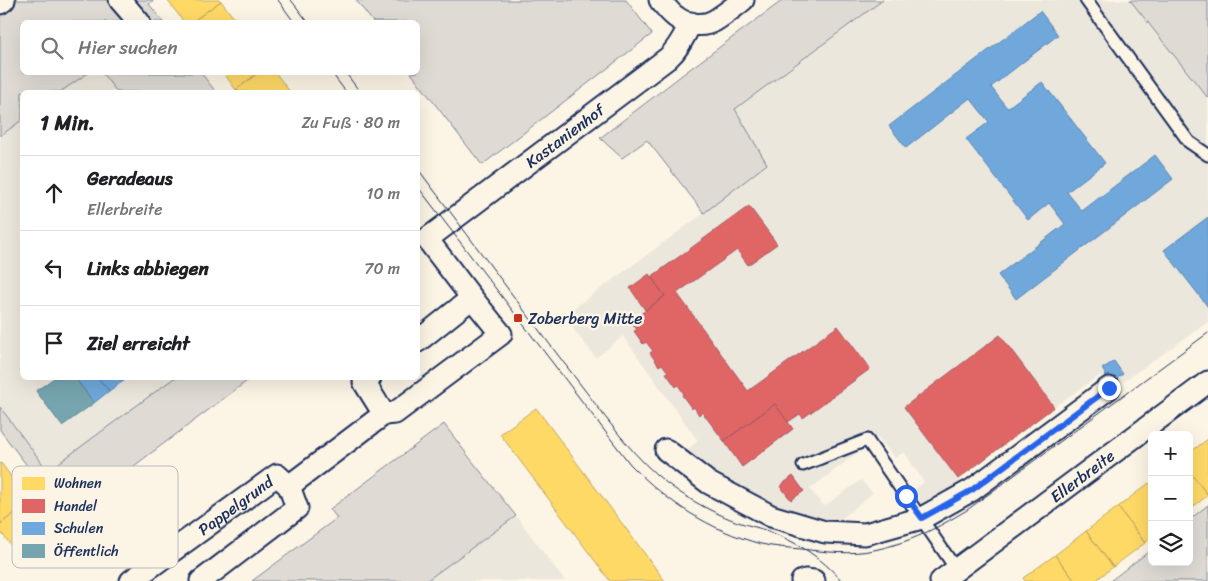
<!DOCTYPE html>
<html lang="de">
<head>
<meta charset="utf-8">
<style>
	:root { --surface:#fff; --page:#f2f2f2; --text:#202124; --muted:#757577; --line:#e0e0e0 }
	body { margin:0; font-family:Sriracha,sans-serif; background:var(--page); color:var(--text) }
	.controls { position:absolute; right:15px; bottom:15px; display:grid; overflow:hidden; border-radius:8px; box-shadow:0 5px 20px #0002 }
	.controls button { width:45px; height:45px; display:grid; place-items:center; padding:0; border:0; border-bottom:1px solid var(--line); background:var(--surface); color:var(--text); font:25px sans-serif }
	.stop { position:absolute; width:15px; height:15px; margin:-11px; border:4px solid #2563eb; border-radius:50%; background:#fff }
	.stop.end { background:#2563eb; border-color:#fff; box-shadow:0 1px 5px #0008 }
	.list { margin:0; padding:0; list-style:none }
	h2 { display:flex; justify-content:space-between; align-items:center; height:65px; margin:0; padding:0 20px; font-size:21px }
	h2 small { font-size:16px; font-weight:400; color:var(--muted) }
	.list li { display:grid; grid-template-columns:32px 1fr auto; gap:15px; align-items:center; box-sizing:border-box; height:75px; padding:0 20px; border-top:1px solid var(--line) }
	.list b { display:block; font-size:19px; white-space:nowrap }
	.list p { margin:0; font-size:16px; white-space:nowrap; color:var(--muted) }
	.list em { font-size:16px; font-style:normal; color:var(--muted) }
	.icon { flex:none; width:28px; height:28px; fill:none; stroke:currentColor; stroke-width:2; stroke-linecap:round; stroke-linejoin:round }
	.map { position:relative; flex:none; width:1208px; height:581px; overflow:hidden }
	.search { position:absolute; background:var(--surface); box-shadow:0 5px 20px #0002; left:20px; top:20px; width:400px; height:55px; display:flex; align-items:center; gap:12px; box-sizing:border-box; padding:0 18px; border-radius:8px; color:var(--muted); font-size:19px }
	.panel { position:absolute; background:var(--surface); box-shadow:0 5px 20px #0002; left:20px; top:90px; width:400px; height:290px; border-radius:8px }
	.map>svg:first-child { display:block }
</style>
</head>
<body>
<div class="map">
<svg width="1208" height="581" viewBox="0 0 1208 581">
	<rect width="100%" height="100%" fill="#fcf5e5"/>
	<filter id="ink" filterUnits="userSpaceOnUse"><feTurbulence type="fractalNoise" baseFrequency=".02" numOctaves="2"/><feDisplacementMap in="SourceGraphic" scale="10" xChannelSelector="R" yChannelSelector="G"/><feConvolveMatrix kernelMatrix="1 2 1 2 8 2 1 2 1" color-interpolation-filters="sRGB"/></filter>
	<g filter="url(#ink)">
		<path fill="#ece7dc" d="M883 0H1208V322L1113 389 1100 375 1054 407 1000 335 904 407 958 479 972 490 922 518 907 496 924 482 904 452 895 458 878 437 810 489 824 506 861 480 873 493 825 532 677 458 698 441 623 336 596 358 564 317 570 311 704 213 766 164 735 109Z
			M88 72 102 73 117 92H60Z
			M22 120V378H176L48 471 0 407V136Z
			M516 516 565 581H426Z"/>
		<path fill="#dfdbd4" stroke="#7d8599" d="M0 0H154L149 4 163 22H22V72L88 73 60 92H22V120L0 136Z
			M356 0H626L652 34 482 165 411 73 418 72V22H373Z
			M783 0H883L735 109 767 164 704 213 647 140 622 158 600 138 686 72Z
			M1130 0H1208V98Z
			M102 73H201L216 92H117Z
			M174 378H251L66 517 0 430V407L48 471Z
			M444 424 469 457 516 516 426 581H252L337 518 330 509Z
			M1208 505V581H1110L1152 549V562H1189V520Z"/>
		<path fill="#ffd966" stroke="#bba664" d="M167 0H220L221 1 192 22H184Z
			M221 1 237 22H192Z
			M223 72H259L236 90Z
			M259 72H275L290 92H238L236 90Z
			M536 408 665 581H610L500 434Z
			M1208 439V495L1189 471V453Z
			M1 463 30 502 0 524V464Z
			M1189 471 1208 495 1189 510Z
			M1149 483 1152 487V538L1145 543 1118 507Z
			M30 502 59 540 26 565 0 531V524Z
			M1118 507 1145 543 1113 567 1086 531Z
			M1086 531 1113 567 1095 581H1075L1055 555Z
			M1055 555 1075 581H1025L1023 578Z"/>
		<path fill="#e06666" stroke="#a55664" d="M749 206 777 244 748 265 737 250 677 293 748 391 838 326 870 369 803 418 800 414 788 422 775 404 724 441 702 412 699 415 694 407 692 409 682 395 684 394 678 385 676 387 666 373 668 372 662 364 659 366 650 353 653 351 646 342 643 344 634 331 637 330 631 321 665 296 651 277Z
			M649 274 665 296 645 310 630 288Z
			M1000 335 1054 407 958 479 904 407Z
			M775 404 793 429 742 467 724 441Z
			M793 476 804 491 791 500 780 486Z"/>
		<path fill="#6fa8dc" stroke="#5684b6" d="M1040 11 1058 35 991 87 1007 108 1042 82 1105 163 1067 192 1082 211 1155 155 1173 179 1016 299 998 275 1065 224 1049 203 1028 220 966 139 989 122 970 98 906 148 889 126Z
			M1208 217V307L1164 250Z
			M1114 361 1123 374 1111 383 1102 369Z
			M75 378H98L109 391 94 403Z
			M98 378H128L109 391Z"/>
		<path fill="#76a5af" stroke="#5b8297" d="M54 378H75L94 403 62 426 36 391Z"/>
		<g fill="none" stroke-linecap="round" stroke-linejoin="round">
			<g stroke="#1b2f5e" stroke-width="15">
				<path id="service" d="M1086 0 1189 142 1208 155
					M803 465 867 440 956 569"/>
			</g>
			<g stroke="#1b2f5e" stroke-width="25">
				<g id="minor">
					<path d="M120 0 139 22"/>
					<path d="M660 0C665 6 670 13 676 17 686 25 703 27 714 21 724 15 734 7 743 0"/>
					<path d="M0 3 4 0"/>
					<path d="M418 341 472 298"/>
					<path d="M370 378 364 382 384 414"/>
					<path d="M666 450 709 483 771 516 825 532 865 534 922 518 972 490 1109 388"/>
					<path id="s1" d="M289 486 384 414 395 413 501 334 472 298 427 239 668 58C679 48 684 36 691 23"/>
					<path id="s2" d="M131 581 277 475 289 486 297 508 201 581"/>
					<path d="M802 581 805 580 814 581"/>
					<path id="s3" d="M941 581 1208 382"/>
				</g>
			</g>
			<use href="#service" stroke="#fcf5e5" stroke-width="11"/>
			<use href="#minor" stroke="#fcf5e5" stroke-width="21"/>
			<path stroke="#1b2f5e" stroke-width="1" d="M278 0 294 22
				M291 0 308 22
				M331 72 346 92
				M345 72 360 92
				M418 169C471 239 523 310 577 380 602 412 627 449 657 475 680 495 707 510 735 521 746 525 757 527 768 531 797 542 821 557 842 581
				M418 187 630 464C667 502 709 530 761 544 774 547 789 548 802 549 825 552 851 555 874 550 893 546 914 539 931 530 944 524 955 517 967 510L1208 333"/>
		</g>
	</g>
	<g fill="none" stroke-linecap="round" stroke-linejoin="round" filter="url(#ink)">
		<path stroke="#2563eb" stroke-width="6" d="M906 496 922 518 972 490 1109 388"/>
	</g>
	<rect fill="#c8321e" stroke="#fcf5e5" stroke-width="2" x="513" y="313" width="10" height="10" rx="2.5"/>
	<g text-anchor="middle" dominant-baseline="central" stroke-width="5" stroke-linejoin="round" paint-order="stroke">
		<g font-size="16" fill="#1b2f5e" stroke="#fcf5e5">
			<text stroke="none"><textPath href="#s1" startOffset="555">Kastanienhof</textPath></text>
			<text stroke="none"><textPath href="#s3" startOffset="176">Ellerbreite</textPath></text>
			<text stroke="none"><textPath href="#s2" startOffset="129">Pappelgrund</textPath></text>
		</g>
		<g font-size="16" fill="#1b2f5e" stroke="#fcf5e5" text-anchor="start">
			<text x="528" y="318">Zoberberg Mitte</text>
		</g>
	</g>
	<rect x="12" y="466" width="166" height="102" rx="8" fill="#fcf5e5" stroke="#b8babc" stroke-width="1"/>
	<rect x="22" y="477" width="23" height="13" fill="#ffd966"/>
	<rect x="22" y="499" width="23" height="14" fill="#e06666"/>
	<rect x="22" y="522" width="23" height="13" fill="#6fa8dc"/>
	<rect x="22" y="544" width="23" height="14" fill="#76a5af"/>
	<g font-size="14" fill="#1b2f5e">
		<text x="54" y="488">Wohnen</text>
		<text x="54" y="511">Handel</text>
		<text x="54" y="533">Schulen</text>
		<text x="54" y="556">Öffentlich</text>
	</g>
</svg>
<div class="controls">
<button>+</button>
<button>−</button>
<button><svg class="icon" aria-label="layers" viewBox="0 0 24 24"><path d="M12 4l9 5-9 5-9-5zM3 14l9 5 9-5"/></svg></button>
</div>
<div class="stop" style="left:906px;top:496px"></div>
<div class="stop end" style="left:1109px;top:388px"></div>
<div class="search"><svg class="icon" aria-label="search" viewBox="0 0 24 24"><circle cx="10" cy="10" r="6"/><path d="M15 15l6 6"/></svg>Hier suchen</div>
<section class="panel">
<h2>1 Min.<small>Zu Fuß · 80 m</small></h2>
<ul class="list">
<li><svg class="icon" aria-label="ahead" viewBox="0 0 24 24"><path d="M12 20V5M6 11l6-6 6 6"/></svg><div><b>Geradeaus</b><p>Ellerbreite</p></div><em>10 m</em></li>
<li><svg class="icon" aria-label="left" viewBox="0 0 24 24"><path d="M17 20v-9H6M10 6l-5 5 5 5"/></svg><div><b>Links abbiegen</b></div><em>70 m</em></li>
<li><svg class="icon" aria-label="arrive" viewBox="0 0 24 24"><path d="M6 21V4h12l-3 4 3 4H6"/></svg><div><b>Ziel erreicht</b></div></li>
</ul>
</section>
</div>
</body>
</html>
